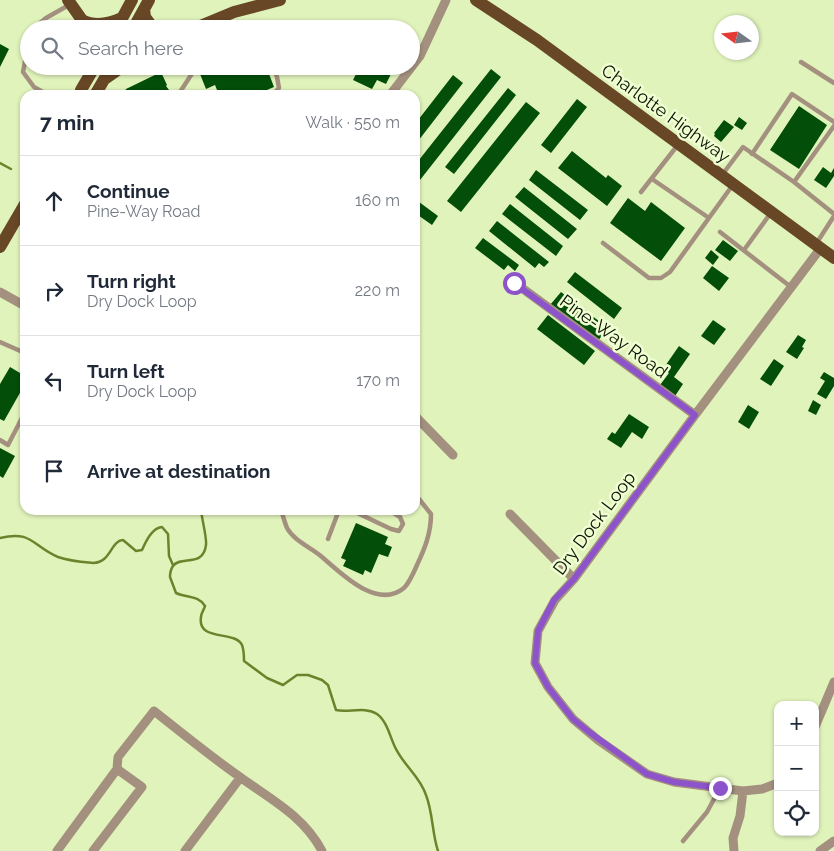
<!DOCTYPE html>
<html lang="en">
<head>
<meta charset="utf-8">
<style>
	:root { --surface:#fff; --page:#f2f2f3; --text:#1f2937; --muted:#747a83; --line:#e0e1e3 }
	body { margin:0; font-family:Raleway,sans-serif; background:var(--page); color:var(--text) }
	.controls { position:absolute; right:15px; bottom:15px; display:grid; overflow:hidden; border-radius:10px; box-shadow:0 1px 4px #0004 }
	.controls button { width:45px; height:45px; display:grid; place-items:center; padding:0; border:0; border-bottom:1px solid var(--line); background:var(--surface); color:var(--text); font:25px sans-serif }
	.compass { position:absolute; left:714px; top:15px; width:45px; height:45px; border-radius:50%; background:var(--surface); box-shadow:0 1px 4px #0004; rotate:284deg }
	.stop { position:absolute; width:15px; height:15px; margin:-11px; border:4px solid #8d53ca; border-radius:50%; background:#fff }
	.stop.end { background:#8d53ca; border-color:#fff; box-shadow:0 1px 5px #0008 }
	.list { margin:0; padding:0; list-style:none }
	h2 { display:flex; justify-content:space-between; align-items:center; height:65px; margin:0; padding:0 20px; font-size:21px }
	h2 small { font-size:16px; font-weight:400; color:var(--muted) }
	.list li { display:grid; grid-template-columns:32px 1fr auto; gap:15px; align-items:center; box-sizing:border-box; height:90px; padding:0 20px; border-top:1px solid var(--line) }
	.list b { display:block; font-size:19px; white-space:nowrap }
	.list p { margin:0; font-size:16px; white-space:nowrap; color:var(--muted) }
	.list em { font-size:16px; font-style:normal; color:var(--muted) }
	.icon { flex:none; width:28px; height:28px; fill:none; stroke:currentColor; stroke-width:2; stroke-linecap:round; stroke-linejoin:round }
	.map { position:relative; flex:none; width:834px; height:851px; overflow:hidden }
	.search { position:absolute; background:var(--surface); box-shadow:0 1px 4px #0004; left:20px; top:20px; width:400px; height:55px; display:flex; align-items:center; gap:12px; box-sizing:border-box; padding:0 18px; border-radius:28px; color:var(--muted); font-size:19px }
	.panel { position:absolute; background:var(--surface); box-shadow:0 1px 4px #0004; left:20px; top:90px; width:400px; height:425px; border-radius:15px }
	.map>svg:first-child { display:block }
</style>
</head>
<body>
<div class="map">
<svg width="834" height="851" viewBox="0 0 834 851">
	<rect width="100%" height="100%" fill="#e0f3bb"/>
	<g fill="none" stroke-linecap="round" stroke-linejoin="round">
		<path stroke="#6b842c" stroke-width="2.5" d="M0 163 11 169
			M201 510C202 520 207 538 206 545 203 568 181 555 173 566 171 569 170 574 170 577L176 593C187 598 198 595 205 606 204 610 201 613 201 617 197 642 235 630 242 645 244 650 244 656 244 661L267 678 283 685 297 675H308L322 680 328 685 336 710C348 713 365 706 377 714 387 721 390 737 395 747 403 765 420 776 426 795 433 813 432 833 438 851
			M0 538C32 530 32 546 58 557 69 561 82 562 93 563 112 562 110 541 123 540L136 551 142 550C146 541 152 528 162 527L168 534 169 556 173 565"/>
	</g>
	<path fill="#034e09" d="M0 44 9 49 0 67Z
		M210 66H266L274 87 255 95H219L215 85 206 89 200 74 210 70 208 67Z
		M371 66H395L386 84 377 80 372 89 353 80 358 70 367 75Z
		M491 69 501 77 420 180 415 176V165Z
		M161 72 167 85 166 86 172 94 123 95 126 89Z
		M453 75 463 83 415 145V124Z
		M508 88 516 95 454 174 445 167Z
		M577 99 587 107 551 153 541 145Z
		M526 102 540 113 461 212 447 201Z
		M799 106 827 125 799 169 770 150Z
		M739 117 747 123 742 130 734 125Z
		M724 120 734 127 721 142 714 136 715 134 714 133Z
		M572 151 606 178 608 175 622 186 607 206 558 168Z
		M823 167 831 173 834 168V176L826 188 814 180Z
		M536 170 588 210 580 220 529 180Z
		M524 187 577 229 568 239 515 197Z
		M628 198 645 211 651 202 685 228 661 261 610 223Z
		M415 199 438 216 432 225 415 213Z
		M510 204 563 246 556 256 502 214Z
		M497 221 549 262 544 267 539 263 535 268 489 231Z
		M483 238 519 265 515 271 508 265 504 270 475 248Z
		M723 240 738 251 730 261 715 250Z
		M711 250 719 257 713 265 705 258Z
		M712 266 729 278 719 291 703 278Z
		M575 272 622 308 614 319 567 282Z
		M561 292 608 328 597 342 550 305Z
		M548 315 595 351 584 365 537 329Z
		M713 320 726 329 714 345 701 336Z
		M798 335 806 340 802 347 804 348 797 359 786 352Z
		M679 346 690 354 674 377 683 384 675 396 660 385 669 373 663 369Z
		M774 359 784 366 771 386 760 379Z
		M10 367 25 376V384L4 421 0 419V384Z
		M824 372 834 378V386L826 399 817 394 825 381 820 378Z
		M813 400 821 405 816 415 808 411Z
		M748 405 759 412 749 429 738 422Z
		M629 414 649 427 642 439 632 432 621 448 607 439 612 432 615 434Z
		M0 448 15 456 3 478 0 476Z
		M356 523 388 537 385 544 392 547 388 557 379 554 371 573 365 570 363 575 343 566 346 560 341 558Z"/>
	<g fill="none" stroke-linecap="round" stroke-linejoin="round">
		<path stroke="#a4907f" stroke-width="4.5" d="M33 29 46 18 69 5
			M29 41 23 72 34 87 48 95
			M801 62 834 83
			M178 95 197 66
			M272 95 279 88 277 77 273 66
			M752 154 792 94 834 122
			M722 175 743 147 794 182 834 214
			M652 179 709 218
			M794 182 834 126
			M641 192 677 146
			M720 232 791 287
			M603 243 649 278H661L670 272 732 186
			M816 244 834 216
			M744 250 770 214
			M0 342 25 353
			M0 440 8 445 25 412
			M281 510C283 516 285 523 287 528 294 541 312 548 322 557 342 574 377 610 404 588 409 583 414 572 417 565 425 548 431 533 431 514L415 494
			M351 510 391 529 399 531 403 524 400 517 389 510
			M328 539 339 510
			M683 841 707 812 720 788"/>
		<path stroke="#a4907f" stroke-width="9" d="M390 95 420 56 446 0
			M515 283 695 415
			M0 292 25 306
			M415 416 453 455
			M510 514 574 579
			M815 727 834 682
			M778 783 762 789 743 791 674 782 647 774 598 740 573 719 548 687 535 663 538 631 555 600 574 579 695 415 820 249
			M57 851 117 769
			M93 851 142 787 117 769 118 757 154 711C182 733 210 756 240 777 270 799 304 816 322 851
			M185 851 240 778
			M734 851 733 838 740 816 743 791
			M820 851 834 841"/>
		<path stroke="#684727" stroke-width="12" d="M68 0 82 20 85 28
			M476 0 537 40 834 258
			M144 9 145 17 154 29
			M82 20C95 27 109 24 122 18
			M119 24 132 0
			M133 29 149 0
			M193 29 234 12 280 0
			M106 78 123 66
			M80 95 81 90 95 66
			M95 95 112 66
			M0 247 25 204"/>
	</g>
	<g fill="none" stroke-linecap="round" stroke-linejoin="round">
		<path stroke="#8d53ca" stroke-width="6" d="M514 283 695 415 574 579 554 600 538 631 535 663 548 687 573 719 589 732 647 774 674 782 720 788"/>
	</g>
	<g text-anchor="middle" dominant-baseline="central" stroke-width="5" stroke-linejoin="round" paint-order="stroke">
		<g font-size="18" fill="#0a1000" stroke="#efffd2">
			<text transform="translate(666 113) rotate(36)">Charlotte Highway</text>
			<text transform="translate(614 336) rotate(36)">Pine-Way Road</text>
			<text transform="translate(594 523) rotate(-53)">Dry Dock Loop</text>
		</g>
	</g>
</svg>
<div class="controls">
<button>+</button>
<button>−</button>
<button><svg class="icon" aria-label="locate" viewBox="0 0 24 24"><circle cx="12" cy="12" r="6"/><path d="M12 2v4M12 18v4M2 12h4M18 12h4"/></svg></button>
</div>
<svg class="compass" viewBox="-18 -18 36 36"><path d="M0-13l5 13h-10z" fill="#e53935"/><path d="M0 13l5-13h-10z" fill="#747a83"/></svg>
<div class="stop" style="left:514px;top:283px"></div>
<div class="stop end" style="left:720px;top:788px"></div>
<div class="search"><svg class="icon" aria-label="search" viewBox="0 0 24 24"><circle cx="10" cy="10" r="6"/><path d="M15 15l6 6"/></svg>Search here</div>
<section class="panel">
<h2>7 min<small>Walk · 550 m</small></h2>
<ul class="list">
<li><svg class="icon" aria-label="ahead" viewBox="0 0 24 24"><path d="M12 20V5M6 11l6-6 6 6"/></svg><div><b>Continue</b><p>Pine-Way Road</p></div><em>160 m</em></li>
<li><svg class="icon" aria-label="right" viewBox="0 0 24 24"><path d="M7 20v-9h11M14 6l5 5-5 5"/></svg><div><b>Turn right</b><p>Dry Dock Loop</p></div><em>220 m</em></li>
<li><svg class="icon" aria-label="left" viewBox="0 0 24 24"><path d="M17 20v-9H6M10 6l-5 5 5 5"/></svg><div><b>Turn left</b><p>Dry Dock Loop</p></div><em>170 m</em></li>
<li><svg class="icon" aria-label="arrive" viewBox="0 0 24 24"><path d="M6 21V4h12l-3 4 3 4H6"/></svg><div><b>Arrive at destination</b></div></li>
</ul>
</section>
</div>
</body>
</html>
